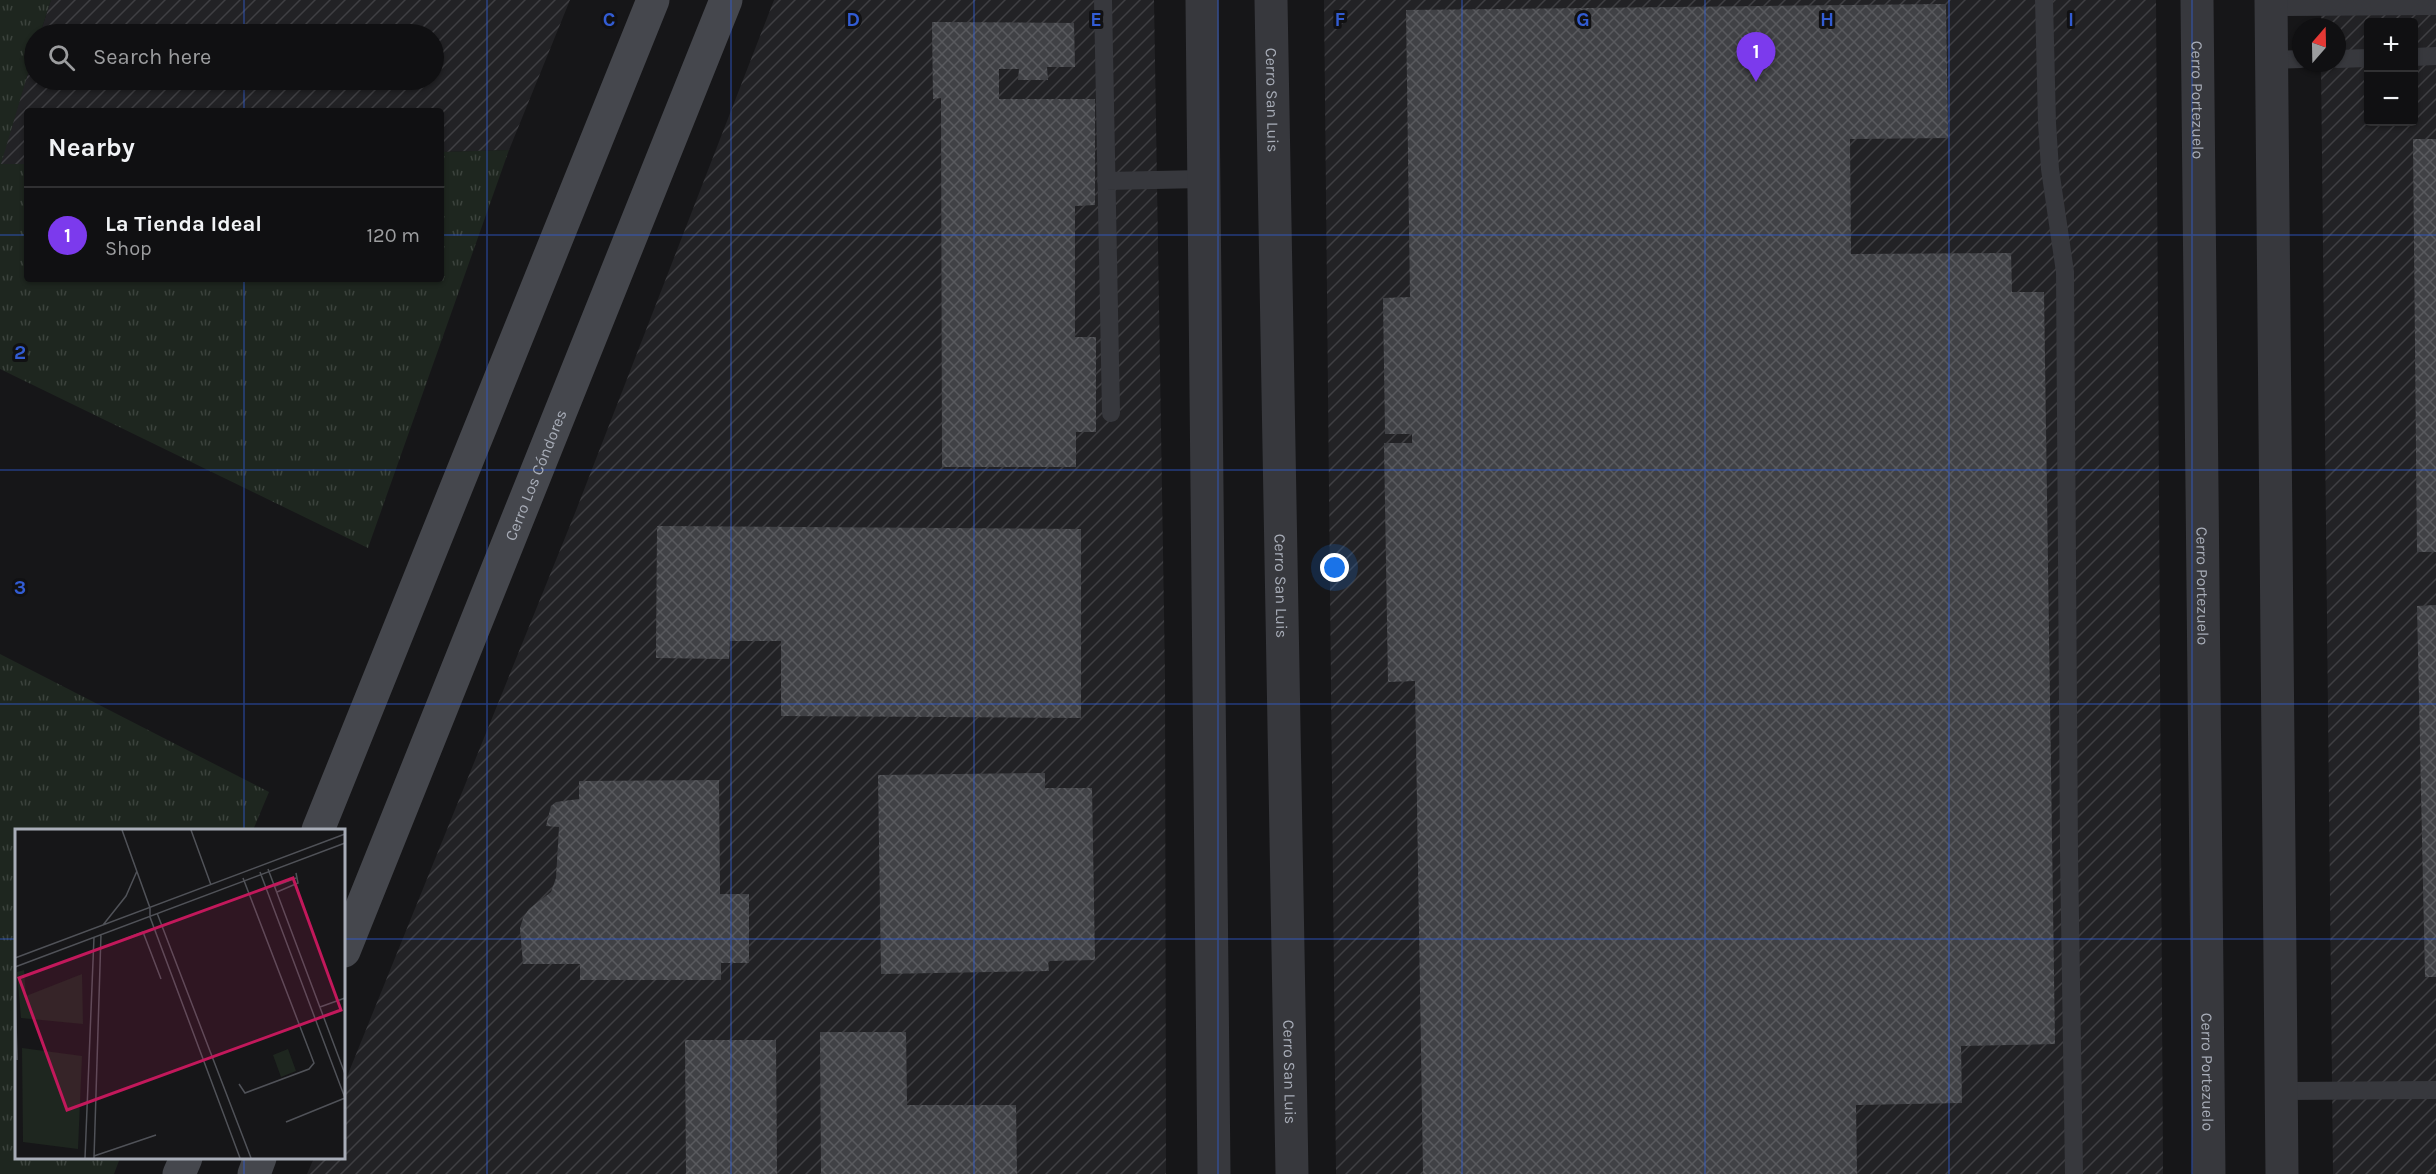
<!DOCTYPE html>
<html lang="en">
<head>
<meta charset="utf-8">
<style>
	:root { --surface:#101012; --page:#19191b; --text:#f1f3f6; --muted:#9c9d9f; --line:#303032; --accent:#7c3aed }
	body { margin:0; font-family:Karla,sans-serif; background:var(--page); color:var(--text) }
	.controls { position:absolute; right:18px; top:18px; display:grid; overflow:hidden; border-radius:6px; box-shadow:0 2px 4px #0004 }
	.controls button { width:54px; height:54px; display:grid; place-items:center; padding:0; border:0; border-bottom:2px solid var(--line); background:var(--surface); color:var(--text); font:30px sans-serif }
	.compass { position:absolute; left:2292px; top:18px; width:54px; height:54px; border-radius:50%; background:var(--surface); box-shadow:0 2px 4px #0004; rotate:20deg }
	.you { position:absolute; left:1335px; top:568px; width:21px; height:21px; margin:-15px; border:4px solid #fff; border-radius:50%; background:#1a73e8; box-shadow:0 0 0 9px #1a73e833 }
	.badge { display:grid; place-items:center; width:39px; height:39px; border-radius:50%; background:var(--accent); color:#fff; font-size:20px; font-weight:700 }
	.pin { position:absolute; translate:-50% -50px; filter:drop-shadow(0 2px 3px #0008) }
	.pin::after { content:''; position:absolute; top:32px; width:21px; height:18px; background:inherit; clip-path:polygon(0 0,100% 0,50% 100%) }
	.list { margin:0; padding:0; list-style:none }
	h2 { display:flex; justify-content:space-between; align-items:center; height:78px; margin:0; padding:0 24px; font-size:26px }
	h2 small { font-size:20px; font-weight:400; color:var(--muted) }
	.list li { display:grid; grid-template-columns:39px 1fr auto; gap:18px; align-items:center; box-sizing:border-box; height:96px; padding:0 24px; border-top:2px solid var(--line) }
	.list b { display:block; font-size:22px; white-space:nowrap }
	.list p { margin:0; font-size:20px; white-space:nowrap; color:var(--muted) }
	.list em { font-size:20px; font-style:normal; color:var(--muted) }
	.icon { flex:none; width:33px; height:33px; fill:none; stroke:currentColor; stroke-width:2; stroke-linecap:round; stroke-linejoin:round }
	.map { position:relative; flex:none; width:2436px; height:1174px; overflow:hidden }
	.search { position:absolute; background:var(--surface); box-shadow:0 2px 4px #0004; left:24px; top:24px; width:420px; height:66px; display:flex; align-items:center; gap:15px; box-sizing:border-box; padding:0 21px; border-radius:33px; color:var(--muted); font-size:22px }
	.panel { position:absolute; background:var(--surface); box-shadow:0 2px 4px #0004; left:24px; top:108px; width:420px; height:174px; border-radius:6px }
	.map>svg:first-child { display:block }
</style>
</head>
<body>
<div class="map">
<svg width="2436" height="1174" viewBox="0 0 2436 1174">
	<defs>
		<pattern id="industrial-furrows" width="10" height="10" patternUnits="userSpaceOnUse" patternTransform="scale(1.5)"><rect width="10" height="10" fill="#222225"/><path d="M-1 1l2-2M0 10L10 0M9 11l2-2" fill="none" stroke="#3f3f43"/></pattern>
		<pattern id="grass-tufts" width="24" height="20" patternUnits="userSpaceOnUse" patternTransform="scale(1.5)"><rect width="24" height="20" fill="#1e261f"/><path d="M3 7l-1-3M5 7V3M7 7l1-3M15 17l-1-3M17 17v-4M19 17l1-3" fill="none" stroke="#3c433d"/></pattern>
		<pattern id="building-cross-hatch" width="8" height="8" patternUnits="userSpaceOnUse" patternTransform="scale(1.5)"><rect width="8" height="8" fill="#404145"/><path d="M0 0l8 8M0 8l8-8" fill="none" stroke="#595a5e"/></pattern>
	</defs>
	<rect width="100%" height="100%" fill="#161618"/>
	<path fill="url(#industrial-furrows)" fill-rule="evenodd" d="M51 0H570L509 150 441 152V111H27V164H0L34 53V80H434V34H40Z
		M774 0H1154L1165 676 1166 1174H307L314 1158H344V1084L575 513Z
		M1324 0H2156L2163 1174H1336Z
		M2321 0H2436V1174H2333L2321 63H2337V27H2321ZM2368 22H2414V122H2368Z"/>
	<path fill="url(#grass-tufts)" d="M0 0H51L40 34H34V53L1 164H27V279H441V152L509 150 368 548 0 369Z
		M0 654 269 792 253 830H16V1158H120L114 1174H0Z"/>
	<path fill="url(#building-cross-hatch)" d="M1946 4 1948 138 1850 139 1851 254 2011 253 2012 292H2044L2055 1044 1961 1046 1962 1103 1856 1105 1857 1174H1423L1415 681 1388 682 1384 443H1412V434H1385L1383 298 1410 297 1406 10Z
		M932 22 1074 23 1075 67H1047L1048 80H1018L1019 69H999V99H1095V205L1075 206V337H1096V432H1076V467H942L941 98 933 99Z
		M2413 139H2436V552H2417Z
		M657 526 1081 529V718L781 716V641H730L729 659 656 658Z
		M2436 605V977H2425L2417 606Z
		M1045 773V788H1092L1095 960 1048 961 1049 971 881 974 878 775Z
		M719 780 720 894H749V963H721V980H580V964H523L520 928 523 918 529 909 551 892 556 878 559 827 546 826 551 806 556 802 579 799V781Z
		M820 1032H906L907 1105H1016L1017 1174H821Z
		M685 1040H776L777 1174H686Z"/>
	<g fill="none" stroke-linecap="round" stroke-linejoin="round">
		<path stroke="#37383d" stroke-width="18" d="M1103 0 1111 413
			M2044 0 2047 123 2050 169 2065 272 2069 853 2074 1174
			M2271 7 2436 6
			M2414 57 2436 56
			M2337 59 2368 58
			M2271 60 2301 59
			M1106 181 1203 179
			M2281 1091 2436 1090"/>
		<g stroke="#37383d" stroke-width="33">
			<path d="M1202 0 1214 1174"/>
			<path id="s1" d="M1271 0 1292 1174"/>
			<path id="s2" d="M2197 0 2209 1174"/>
			<path d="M2271 0 2282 1174"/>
		</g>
		<g stroke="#45474d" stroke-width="33">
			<path d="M318 830 653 0"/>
			<path id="s3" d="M344 951 726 0"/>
			<path d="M179 1174 186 1158"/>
			<path d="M254 1174 260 1158"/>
		</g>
	</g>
	<path fill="none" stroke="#325cd3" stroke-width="1.5" stroke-opacity="0.55" d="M244 0V34M487 0V1174M731 0V1174M974 0V1174M1218 0V1174M1462 0V1174M1705 0V1174M1949 0V1174M2192 0V1174M244 80V111M0 235H27M441 235H2436M244 279V830M0 470H2436M0 704H2436M0 939H16M344 939H2436M244 1158V1174"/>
	<g text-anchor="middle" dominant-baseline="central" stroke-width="6" stroke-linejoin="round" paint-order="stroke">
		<g font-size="16" fill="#a8adb8" stroke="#111113">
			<text stroke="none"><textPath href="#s1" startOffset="100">Cerro San Luis</textPath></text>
			<text stroke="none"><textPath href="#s2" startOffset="100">Cerro Portezuelo</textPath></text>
			<text stroke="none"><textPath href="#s3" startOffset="513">Cerro Los Cóndores</textPath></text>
			<text stroke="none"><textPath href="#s1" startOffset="586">Cerro San Luis</textPath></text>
			<text stroke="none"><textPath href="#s2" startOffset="586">Cerro Portezuelo</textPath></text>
			<text stroke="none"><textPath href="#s1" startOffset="1072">Cerro San Luis</textPath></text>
			<text stroke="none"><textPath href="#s2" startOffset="1072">Cerro Portezuelo</textPath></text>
		</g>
	</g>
	<g transform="translate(15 829)">
		<rect width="330" height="330" fill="#161618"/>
		<path d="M9 141 11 167 67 145 68 195 6 189 2 143ZM7 219 67 227 63 320 8 313Z" fill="#1e261f"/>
		<path d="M273 220 281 242 266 248 258 226Z" fill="#1e261f"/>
		<path fill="none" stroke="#505258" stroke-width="1.5" d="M107 1 135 79V88L225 329M176 1 196 56M253 40 330 245M245 43 330 269M260 57 281 49M262 63 283 54 281 44M142 84 236 329M88 96 111 67 122 42M110 110 128 103 146 150M0 129 330 5M0 138 330 14M0 155 2 231M305 178 330 169M224 255 230 264 294 240 299 234 228 49M271 293 330 269M79 327 141 306M70 329 79 108M79 329 86 105"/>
		<path fill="#c2185b" fill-opacity="0.15" stroke="#c2185b" stroke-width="3" d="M278 49 326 181 52 281 4 149Z"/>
		<rect width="330" height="330" fill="none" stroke="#a8adb8" stroke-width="3"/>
	</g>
	<g font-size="20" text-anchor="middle" font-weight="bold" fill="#325cd3" stroke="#111113" stroke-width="6" stroke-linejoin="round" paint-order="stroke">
		<text x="609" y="26">C</text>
		<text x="853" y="26">D</text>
		<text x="1096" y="26">E</text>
		<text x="1340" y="26">F</text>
		<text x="1583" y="26">G</text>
		<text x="1827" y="26">H</text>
		<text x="2071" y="26">I</text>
		<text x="20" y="359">2</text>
		<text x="20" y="594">3</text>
	</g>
</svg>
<div class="controls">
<button>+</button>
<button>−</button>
</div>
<svg class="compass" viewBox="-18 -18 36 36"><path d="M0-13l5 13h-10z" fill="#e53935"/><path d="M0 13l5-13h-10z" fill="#9c9d9f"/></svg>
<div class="you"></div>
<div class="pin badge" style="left:1756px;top:82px">1</div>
<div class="search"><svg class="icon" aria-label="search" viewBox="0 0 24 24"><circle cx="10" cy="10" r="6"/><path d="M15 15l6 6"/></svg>Search here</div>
<section class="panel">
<h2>Nearby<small></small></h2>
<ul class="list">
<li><span class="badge">1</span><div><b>La Tienda Ideal</b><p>Shop</p></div><em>120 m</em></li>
</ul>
</section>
</div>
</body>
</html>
